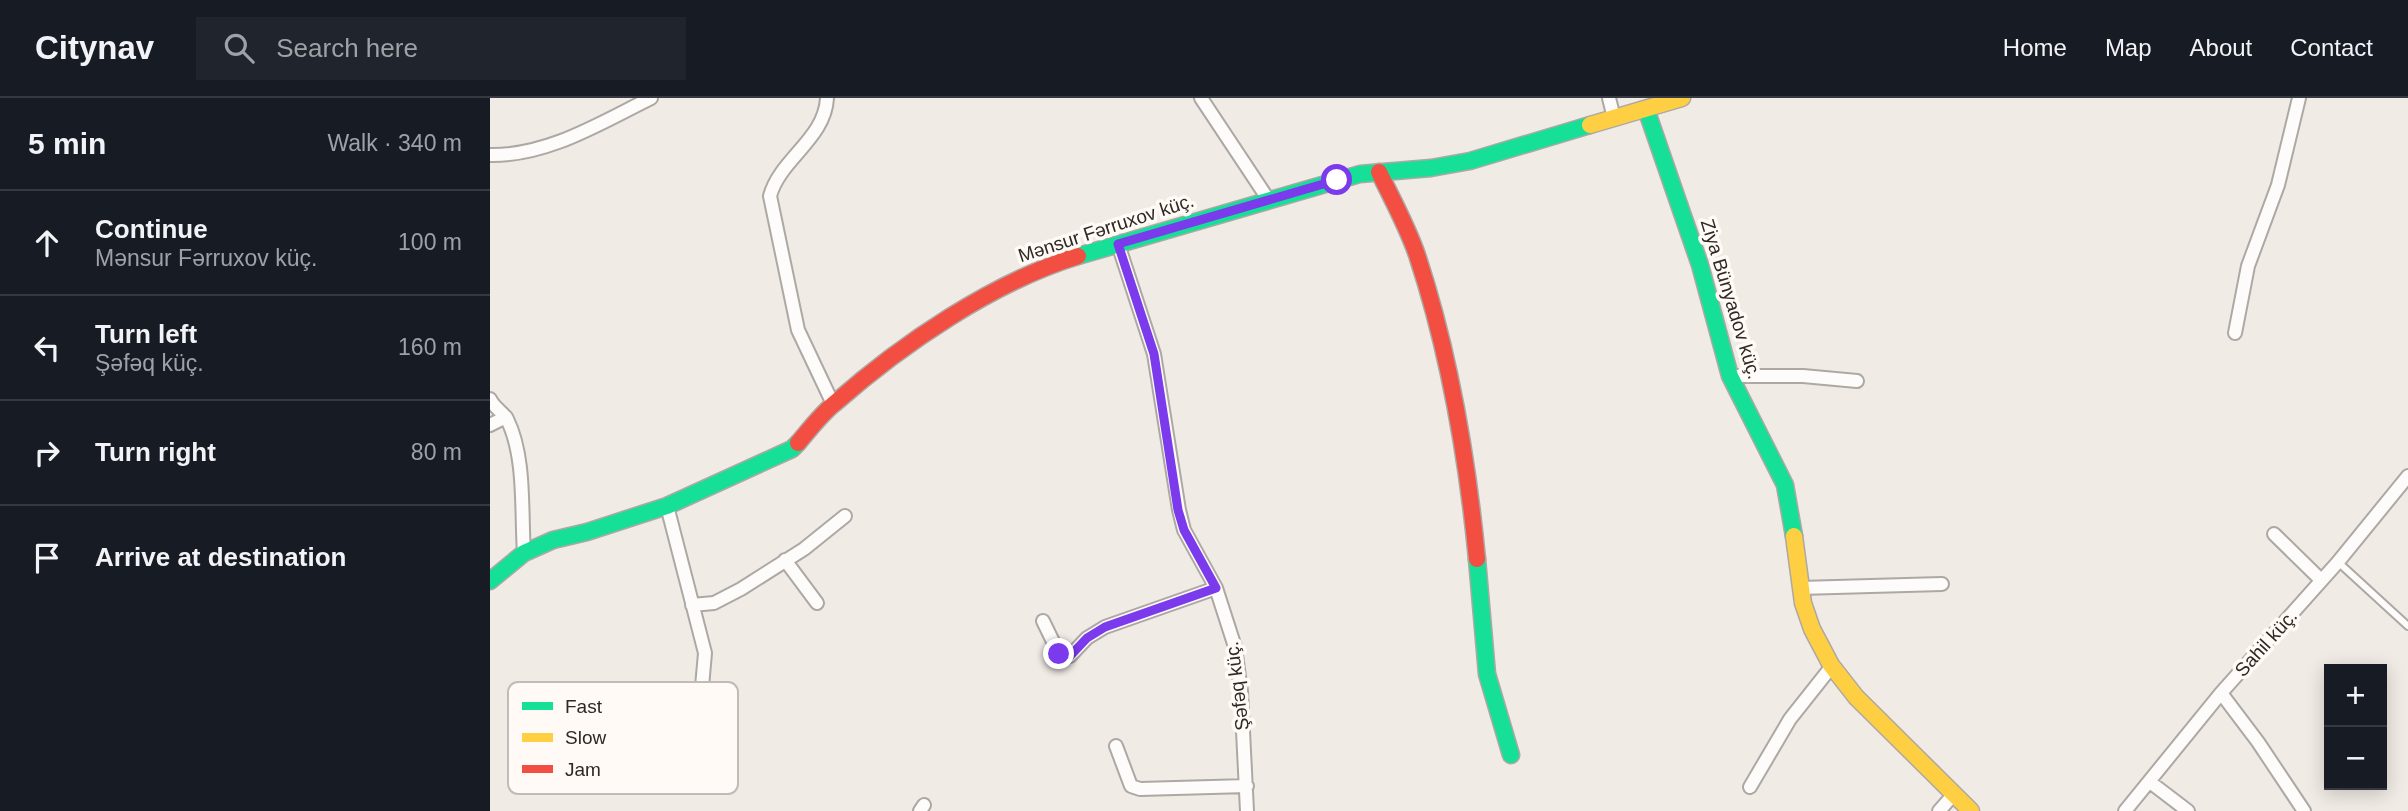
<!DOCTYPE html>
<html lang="en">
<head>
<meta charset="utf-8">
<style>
	:root { --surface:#171b24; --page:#20242c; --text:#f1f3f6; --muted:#9ea1a6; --line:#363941 }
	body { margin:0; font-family:Arial,sans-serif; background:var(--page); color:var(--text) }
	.controls { position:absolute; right:21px; bottom:21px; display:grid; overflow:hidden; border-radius:0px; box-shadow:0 4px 18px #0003 }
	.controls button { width:63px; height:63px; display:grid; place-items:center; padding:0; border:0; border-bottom:2px solid var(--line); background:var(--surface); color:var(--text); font:35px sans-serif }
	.stop { position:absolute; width:21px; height:21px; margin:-16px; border:5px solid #7c3aed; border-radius:50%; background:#fff }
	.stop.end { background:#7c3aed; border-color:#fff; box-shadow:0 2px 7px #0008 }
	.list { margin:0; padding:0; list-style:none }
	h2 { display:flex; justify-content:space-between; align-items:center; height:91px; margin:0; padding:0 28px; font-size:30px }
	h2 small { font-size:23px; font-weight:400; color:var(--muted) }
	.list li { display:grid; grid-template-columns:46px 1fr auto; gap:21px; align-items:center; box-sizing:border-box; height:105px; padding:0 28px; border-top:2px solid var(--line) }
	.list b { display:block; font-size:26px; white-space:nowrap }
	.list p { margin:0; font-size:23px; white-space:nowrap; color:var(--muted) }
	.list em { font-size:23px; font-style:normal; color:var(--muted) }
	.icon { flex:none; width:38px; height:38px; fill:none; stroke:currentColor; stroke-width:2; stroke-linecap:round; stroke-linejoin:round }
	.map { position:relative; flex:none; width:1918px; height:713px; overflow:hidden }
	header { display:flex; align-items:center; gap:42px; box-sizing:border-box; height:98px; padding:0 35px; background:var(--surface); border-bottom:2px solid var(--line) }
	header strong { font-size:33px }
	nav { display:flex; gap:38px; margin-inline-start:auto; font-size:24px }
	.search { width:490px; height:63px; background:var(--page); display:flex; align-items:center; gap:18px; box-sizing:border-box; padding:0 24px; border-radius:0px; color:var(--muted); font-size:26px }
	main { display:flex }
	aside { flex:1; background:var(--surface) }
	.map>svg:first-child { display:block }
</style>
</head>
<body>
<header>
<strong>Citynav</strong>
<div class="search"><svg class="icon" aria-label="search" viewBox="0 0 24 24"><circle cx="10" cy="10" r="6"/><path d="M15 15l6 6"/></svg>Search here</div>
<nav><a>Home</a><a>Map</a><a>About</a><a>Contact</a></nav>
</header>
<main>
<aside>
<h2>5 min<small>Walk · 340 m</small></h2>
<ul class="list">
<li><svg class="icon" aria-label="ahead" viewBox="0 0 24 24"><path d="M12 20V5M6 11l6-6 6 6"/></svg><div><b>Continue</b><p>Mənsur Fərruxov küç.</p></div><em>100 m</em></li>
<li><svg class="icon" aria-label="left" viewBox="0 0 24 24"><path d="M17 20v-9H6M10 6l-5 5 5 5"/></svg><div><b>Turn left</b><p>Şəfəq küç.</p></div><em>160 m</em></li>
<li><svg class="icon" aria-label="right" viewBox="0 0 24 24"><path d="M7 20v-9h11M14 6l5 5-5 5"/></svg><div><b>Turn right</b></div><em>80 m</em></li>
<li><svg class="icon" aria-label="arrive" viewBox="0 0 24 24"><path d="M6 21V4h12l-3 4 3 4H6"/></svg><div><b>Arrive at destination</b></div></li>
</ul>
</aside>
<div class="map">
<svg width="1918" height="713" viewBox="0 0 1918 713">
	<rect width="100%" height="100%" fill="#f1ebe5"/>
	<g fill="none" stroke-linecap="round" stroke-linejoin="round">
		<g stroke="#ada8a4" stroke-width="10">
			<path id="lane" d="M1848 464 1918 528"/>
		</g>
		<g stroke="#ada8a4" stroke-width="16">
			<path id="street" d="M337 0C335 41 290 61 280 98L308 232 343 306
				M711 0 778 101
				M1119 0 1124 20
				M0 57C58 58 110 25 161 0
				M628 146 664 256 689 412 694 432 726 490 745 549 751 593 757 713
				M1745 235 1758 168 1788 87 1809 0
				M1240 278H1313L1367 283
				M0 301C4 310 12 313 17 321 36 359 31 414 34 455
				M0 327 16 319
				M177 408 215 555 211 600 228 619
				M1784 436 1831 482
				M295 462 327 505
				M1310 490 1452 486
				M202 507 224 505 251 491 314 451 355 418
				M553 523 569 556 574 559 580 558 597 540 615 529 726 490
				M1731 595 1768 644 1814 713
				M109 635 160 600H211
				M626 648 641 688 650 691 757 688
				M1660 684 1698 713
				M1260 689 1300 621 1342 568
				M430 713 434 707
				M1449 713 1464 696
				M1635 713 1731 595 1848 464 1918 378"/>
		</g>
		<g stroke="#ada8a4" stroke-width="19">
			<path id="fast" d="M1156 11 1210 167 1240 278 1295 387 1304 438
				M588 158 870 76 941 70 980 63 1100 27
				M987 461 997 576 1021 657
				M0 483 34 455 63 442 97 434 177 408 302 351 308 345"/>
		</g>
		<g stroke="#ada8a4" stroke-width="19">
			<path id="slow" d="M1100 27 1192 0
				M1304 438 1313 505 1322 531 1341 567 1366 599 1481 713"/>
		</g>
		<g stroke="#ada8a4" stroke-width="19">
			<path id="jam" d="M889 74C902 101 917 128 927 157 959 254 977 358 987 461
				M308 345C320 331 331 316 345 305 412 246 503 184 588 158"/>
		</g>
		<use href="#lane" stroke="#fdfcfb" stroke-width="6"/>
		<use href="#street" stroke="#fdfcfb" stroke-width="12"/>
		<use href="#fast" stroke="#16e098" stroke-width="16"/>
		<use href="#slow" stroke="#ffcf43" stroke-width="16"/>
		<use href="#jam" stroke="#f24e42" stroke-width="16"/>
	</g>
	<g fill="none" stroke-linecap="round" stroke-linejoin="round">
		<path stroke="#7c3aed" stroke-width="9" d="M569 556 574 559 580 558 597 540 615 529 726 490 694 432 688 412 664 256 628 146 847 82"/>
	</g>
	<g text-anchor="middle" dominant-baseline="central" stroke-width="7" stroke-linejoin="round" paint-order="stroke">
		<g font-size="19" fill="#2d2924" stroke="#fffaf5">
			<text transform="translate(616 130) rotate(-18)">Mənsur Fərruxov küç.</text>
			<text transform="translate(1241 201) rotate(73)">Ziya Bünyadov küç.</text>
			<text transform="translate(1776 545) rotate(-48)">Sahil küç.</text>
			<text transform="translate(747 588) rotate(-97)">Şəfəq küç.</text>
		</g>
	</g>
	<rect x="18" y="584" width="230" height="112" rx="10" fill="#fffaf5" stroke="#c0bbb6" stroke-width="2"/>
	<rect x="32" y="604" width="31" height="8" fill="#16e098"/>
	<rect x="32" y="635" width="31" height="9" fill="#ffcf43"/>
	<rect x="32" y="667" width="31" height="8" fill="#f24e42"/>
	<g font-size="19" fill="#2d2924">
		<text x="75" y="615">Fast</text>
		<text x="75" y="646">Slow</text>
		<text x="75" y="678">Jam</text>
	</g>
</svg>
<div class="controls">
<button>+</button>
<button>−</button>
</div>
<div class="stop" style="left:847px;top:82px"></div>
<div class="stop end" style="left:569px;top:556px"></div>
</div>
</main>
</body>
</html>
